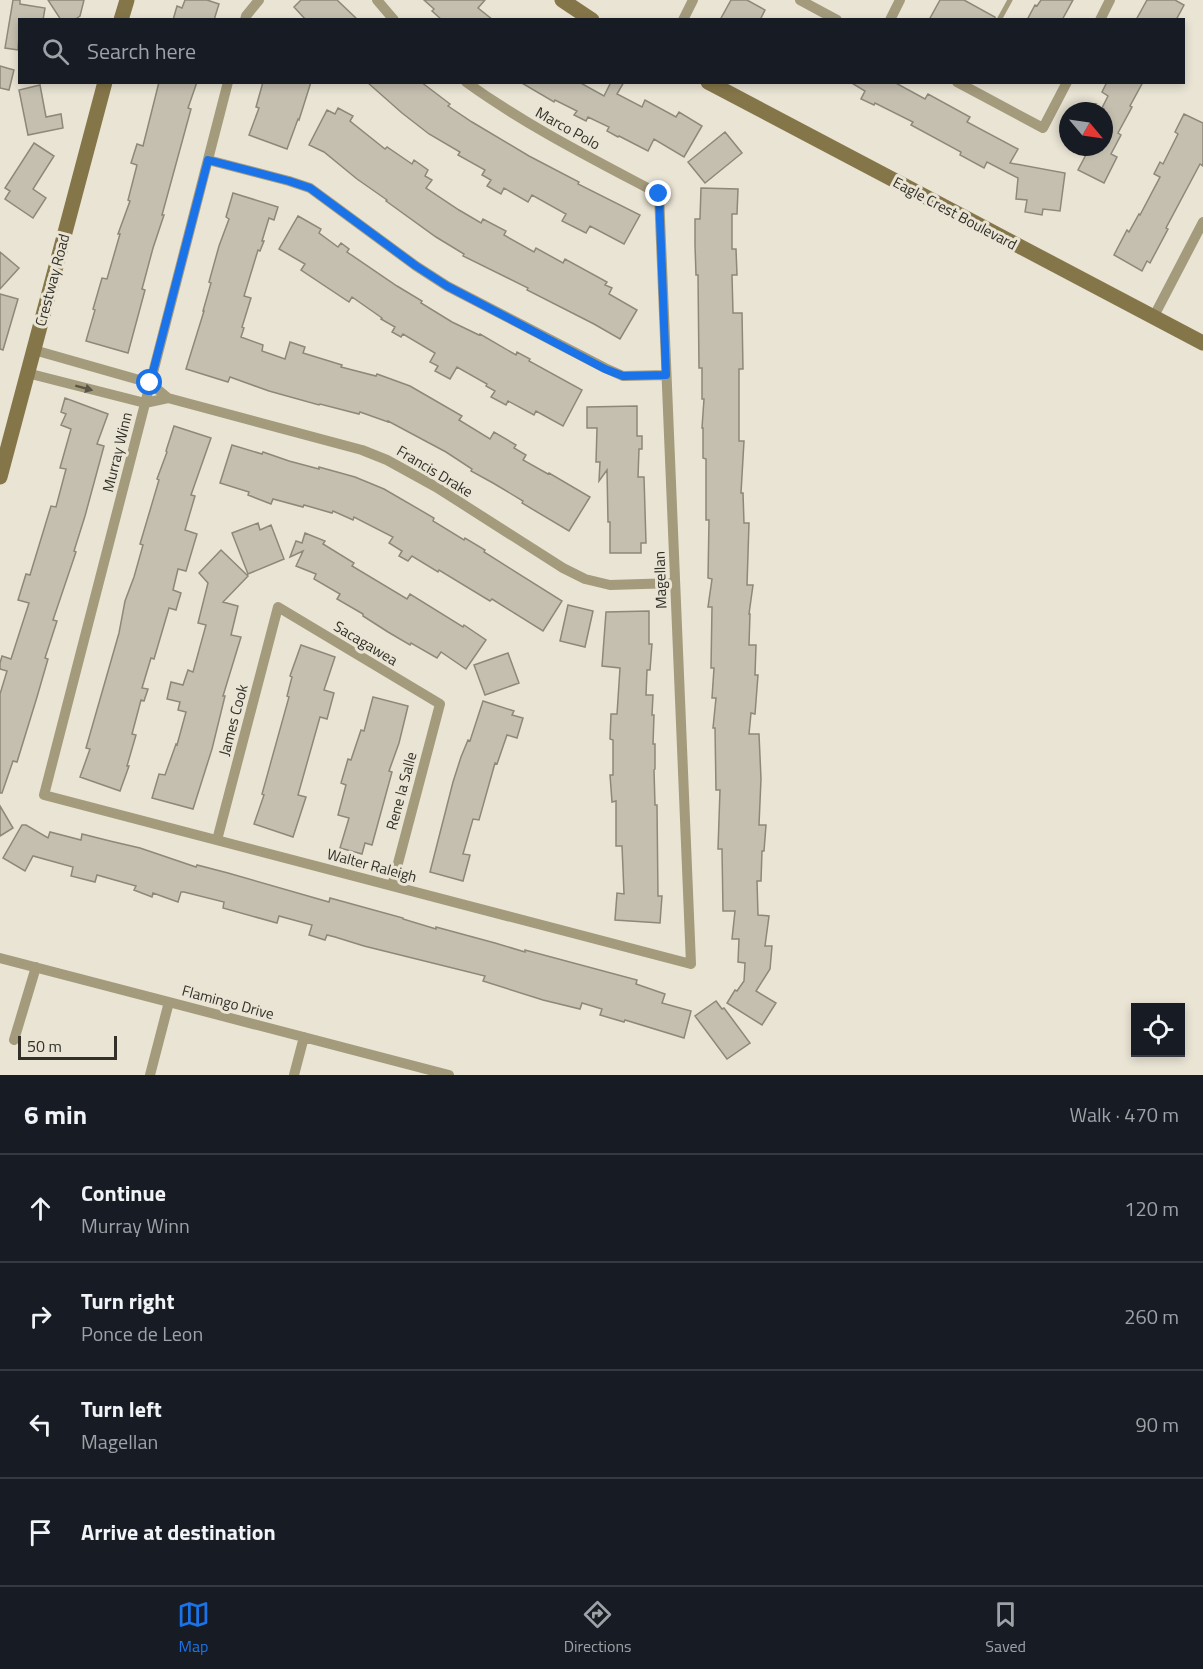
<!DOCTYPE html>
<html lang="en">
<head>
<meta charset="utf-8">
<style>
	:root { --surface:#171b24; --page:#242831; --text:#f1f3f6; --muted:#9ea1a6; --line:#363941; --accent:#1a73e8 }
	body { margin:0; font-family:"Titillium Web",sans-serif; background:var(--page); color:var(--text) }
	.controls { position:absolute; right:18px; bottom:18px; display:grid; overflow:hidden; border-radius:0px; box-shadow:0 3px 9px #0003 }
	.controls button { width:54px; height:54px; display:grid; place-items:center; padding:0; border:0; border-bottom:2px solid var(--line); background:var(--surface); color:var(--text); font:30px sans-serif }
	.compass { position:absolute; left:1059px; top:102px; width:54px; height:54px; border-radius:50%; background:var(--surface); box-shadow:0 3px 9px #0003; rotate:119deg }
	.scale { position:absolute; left:18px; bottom:15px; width:99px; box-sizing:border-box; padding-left:6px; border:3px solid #323029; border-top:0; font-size:16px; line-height:21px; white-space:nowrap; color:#323029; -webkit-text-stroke:4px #e9e4d4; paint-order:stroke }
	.stop { position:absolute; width:18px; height:18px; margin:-14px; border:4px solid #1a73e8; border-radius:50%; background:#fff }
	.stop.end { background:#1a73e8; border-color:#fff; box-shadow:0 2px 6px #0008 }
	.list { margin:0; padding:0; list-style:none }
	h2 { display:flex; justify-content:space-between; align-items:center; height:78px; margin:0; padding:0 24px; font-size:26px }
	h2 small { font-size:20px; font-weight:400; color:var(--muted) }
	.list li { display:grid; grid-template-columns:39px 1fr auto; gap:18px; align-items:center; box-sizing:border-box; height:108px; padding:0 24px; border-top:2px solid var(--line) }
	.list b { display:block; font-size:22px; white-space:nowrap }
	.list p { margin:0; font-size:20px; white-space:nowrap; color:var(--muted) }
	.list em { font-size:20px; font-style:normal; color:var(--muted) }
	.icon { flex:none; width:33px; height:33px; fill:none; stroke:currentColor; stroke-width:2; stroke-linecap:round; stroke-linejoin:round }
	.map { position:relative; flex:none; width:1203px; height:1075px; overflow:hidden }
	.search { position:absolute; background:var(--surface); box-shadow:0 3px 9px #0003; left:18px; right:18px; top:18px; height:66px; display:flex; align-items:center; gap:15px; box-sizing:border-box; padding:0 21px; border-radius:0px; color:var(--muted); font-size:22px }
	.sheet { height:510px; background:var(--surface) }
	nav { display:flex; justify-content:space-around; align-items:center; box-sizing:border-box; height:84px; border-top:2px solid var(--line); background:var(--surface); font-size:16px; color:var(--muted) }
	nav a { display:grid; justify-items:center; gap:3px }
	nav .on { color:var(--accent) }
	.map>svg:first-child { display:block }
</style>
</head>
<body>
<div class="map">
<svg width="1203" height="1075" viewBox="0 0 1203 1075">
	<rect width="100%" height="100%" fill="#e9e4d4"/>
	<path fill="#c4bfaf" stroke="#8d887a" stroke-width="1.5" d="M13 0H20V4L45 8 43 20H20L18 50 5 48Z
		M48 0H84L80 16 74 20H61Z
		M185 0H207L219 4 214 20H173L177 6 182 8Z
		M301 0H337L358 20H306L294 7Z
		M424 0H485L478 8 493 20H442L432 11 434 9Z
		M731 0H747L765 10 760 20H720Z
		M940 0H964L995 17 994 20H929Z
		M1041 0H1073L1062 20H1027L1035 5 1037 6Z
		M1147 0H1175L1184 5 1176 20H1136Z
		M0 66 14 70 9 90 0 88Z
		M159 82H197L188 108 191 109 162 215H164L153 248 142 289 145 290 128 353 86 341 95 310 93 309 102 278 107 279 120 234H118L130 201 128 200 137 165 131 163 137 144 143 146Z
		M263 82H311L299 120 298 119 287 149 249 135 259 108 256 107Z
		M367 82H421L450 104 448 106 472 122 529 156 579 182 578 184 640 215 624 244 590 226 586 233 562 221 566 214 532 195 528 202 504 188 501 194 487 186 491 180 482 175 485 170 458 155 460 152 429 134 402 113Z
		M520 82H579L604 96 611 82H624L617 94 642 107 645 100 676 117 679 112 702 126 684 157 654 139 648 151 619 136 618 137 607 131 609 127 588 117 586 121 574 115 577 111 555 100 554 102Z
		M850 82H894L925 99 928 94 970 117 967 122 1018 149 1010 163 1065 173 1060 211 1043 209 1042 215 1025 212 1027 200 1016 199 1018 178 987 162 984 168 960 155 961 152 911 125 913 122 875 103 874 105 861 99 865 91Z
		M1107 82H1143L1130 106 1132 107 1118 133 1121 135 1111 154 1117 157 1104 183 1078 170 1090 147H1104V109L1102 108 1108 96 1102 92Z
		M40 85 46 117 61 114 63 128 28 135 19 90Z
		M338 108 353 116 350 121 385 149 387 147 412 164 414 160 428 170 425 176 432 180 426 188 459 210 481 223 483 219 506 231 504 235 534 252 536 248 563 263 565 259 607 282 605 285 612 288 609 294 637 310 620 339 594 324 527 290 528 288 463 256 464 254 436 237 386 201 387 200 357 179 324 152 309 145 327 110 335 114Z
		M1184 114 1203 123V166L1200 164 1166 228 1168 229 1150 263 1147 261 1142 271 1114 255 1127 230 1129 232 1139 214 1140 215 1160 177 1154 174 1160 162 1163 164 1178 134 1175 132Z
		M725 132 742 153 705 183 688 162Z
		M34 143 54 156 33 189 46 198 33 218 5 199 10 191 5 188Z
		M701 188 738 189 737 214H732V249H736L737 275H732L733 313H742L743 369H739V441H744L741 493H743L744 523H749L747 585H753L749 614H750L749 645H756L755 675H758L755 714 751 713 749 734H759L761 779 759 825H766L764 851H762L761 881H757L758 915 769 916 765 946H772L770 969 756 991 776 1003 762 1025 727 1003 735 990 737 991 744 981 745 963 738 962 739 939H732L735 911H723L722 849H718L720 790H716L715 728H713L716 698H712L714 668H711L712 607H708L712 579 708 578 709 520H706V459L703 458V428H702L704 399H702V368H699L698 275H696L695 245V219H700Z
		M233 193 278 207 274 220 269 218 262 241H264L260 251 258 250 244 296 251 298 242 327 244 328 241 337 263 345 262 351 285 359 290 342 305 347 303 353 342 365 341 367 376 376 377 374 410 386 462 416 459 420 490 439 494 432 516 445 514 448 526 455 523 460 548 474 549 473 590 497 569 531 522 503 523 501 493 483 471 471 472 469 446 452 388 421V422L360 412 359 414 320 404 319 405 269 391 230 377 228 382 186 369 204 311H203L211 283 209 282 219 246 229 219 226 217Z
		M298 216 321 229 319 233 338 247 341 243 349 249 347 252 397 286 422 301 421 303 452 322 479 335 480 334 516 355 517 352 530 359 529 361 582 390 563 426 536 411 534 415 508 401 506 405 491 397 495 391 486 386 487 384 457 367 450 379 435 371 438 366 430 362 435 353 403 334 401 337 392 332 395 327 381 319 382 318 352 297 349 302 301 270 305 264 279 249Z
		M0 252 19 268 0 289Z
		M0 294 18 299 3 350 0 349Z
		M65 398 108 414 97 444 104 446 85 516 74 551 76 552 53 620 57 621 45 658 48 659 37 697 17 762 13 761 2 793H0V694L7 671 0 669V663L2 656 11 659 29 603 18 600 26 574 30 575 51 506 56 507 66 469 60 468 71 429 61 425 66 414 61 412Z
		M637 406V436H642V449H639L638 477H644L646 543H641V553H610V522H608L607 470 599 481 600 462H596L597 428H587V407Z
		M174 426 211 438 191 495 195 496 185 530 197 534 186 571 178 569 173 590 181 593 178 603 176 610 169 608 154 659 151 658 142 688 148 689 144 701 141 700 132 734 136 735 127 766H129L120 791 80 777 90 749 86 748 119 633 125 601 134 577 143 545 140 544 159 480 157 479 167 452 166 451Z
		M232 445 262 454 263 452 289 461 319 469V467L355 477 384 489 434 518 433 521 464 540 465 538 485 550 484 552 562 601 543 631 492 599 490 601 439 570 438 572 412 556 408 561 399 556 402 551 389 543 393 537 354 517 353 520 333 511 332 513 304 505 303 507 273 499 271 504 248 495 249 492 220 483Z
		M258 523 260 530 271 525 284 559 248 574 232 533Z
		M305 533 325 541 323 544 354 563 352 566 407 599 410 594 463 627 464 625 486 640 466 669 441 652 437 658 411 643 410 645 388 632 363 616V614L337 599 340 594 314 579 316 574 296 566 303 551 290 557 296 541 302 543Z
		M221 550 248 576 223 602 238 606 231 635 241 637 223 696H225L212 749 193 809 152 798 159 774 165 775 176 744 177 745 186 712 178 710 180 702 167 699 171 682 183 685 188 670 193 672 206 625 198 623 208 583 199 573Z
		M568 605 593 611 585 647 560 641Z
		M649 611V644H652L650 670H647L646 695H653L652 715H654L653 744H655V769L654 770 655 805H657L658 896H662L660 923 615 920 617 893 624 894 622 846H616V801L612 802 610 775H613V740L610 739 611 714H617L620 668 602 666 606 612Z
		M301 645 335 657 324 690 334 693 327 719 320 717 298 795 306 797 293 837 254 824 264 795 262 794 289 697 287 696 292 677 290 676Z
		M508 653 519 683 485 695 474 665Z
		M373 697 408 706 399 743 389 771 392 772 372 845 365 843 362 854 340 848 349 818 338 815 346 785 341 783 348 759 351 760 361 730 364 731Z
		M483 701 514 711 512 715 523 718 517 738 507 735 497 764 495 763 479 820 473 819 463 854 470 855 463 881 430 872 453 782 461 757 468 740 470 741Z
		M0 806 13 828 0 836Z
		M22 825H26L48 838 50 832 81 840 82 834 110 841 140 848 196 867 197 865 228 873 329 902 330 898 403 918V919L436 929V927L495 943 525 952V950L637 980 636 984 665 994 662 1003 691 1011 684 1038 625 1020 624 1022 600 1015 602 1009 582 1003 580 1009 543 1000 483 981 485 976 364 946 335 937 327 935 325 940 309 935 312 925 279 916 277 923 223 908 224 902 184 892H181L178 902 153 893 152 897 134 890 136 886 97 875 95 882 71 876 73 867 33 856 25 871 3 858Z
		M716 1001 722 1009 724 1008 750 1043 727 1059 695 1016Z"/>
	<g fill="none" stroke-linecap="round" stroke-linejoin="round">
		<path stroke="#a49a7c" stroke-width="5" d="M999 20 1010 0"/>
		<path stroke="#a49a7c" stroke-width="10" d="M377 0 394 20
			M800 0 837 20
			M245 20 246 16 259 0
			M683 20 693 0
			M890 20 900 0
			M1100 20 1110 0
			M228 82 44 795 691 964 659 194C593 159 527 126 466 82
			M957 82 1043 128 1067 82
			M208 160 289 181 310 188 416 266 447 286 605 368 623 376 666 375
			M1153 318 1203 222
			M34 350 150 383 168 398 362 450 387 460 436 487 563 568 585 579 610 585 675 583
			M27 373 145 403 168 398
			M217 840 278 607 440 704 392 886
			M0 958 449 1075
			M14 1040 36 967
			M150 1075 169 1002
			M294 1075 304 1037"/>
		<path stroke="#857649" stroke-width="15" d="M562 0 592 20
			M121 20 127 0
			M708 82 1203 343
			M0 477 105 82"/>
	</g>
	<defs><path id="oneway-solid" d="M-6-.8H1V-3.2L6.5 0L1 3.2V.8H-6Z" transform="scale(1.5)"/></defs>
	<use fill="#5a5546" href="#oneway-solid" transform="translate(84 388) rotate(15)"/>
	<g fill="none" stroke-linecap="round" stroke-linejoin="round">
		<path stroke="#1a73e8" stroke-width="8" d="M150 383 208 160 289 181 310 188 416 266 447 286 605 369 623 376 666 375 659 194"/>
	</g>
	<g text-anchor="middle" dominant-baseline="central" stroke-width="6" stroke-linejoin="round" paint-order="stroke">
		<g font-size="15" fill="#323029" stroke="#e9e4d4">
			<text transform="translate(568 128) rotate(29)">Marco Polo</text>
			<text transform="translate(955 213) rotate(28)">Eagle Crest Boulevard</text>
			<text transform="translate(52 280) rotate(-75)">Crestway Road</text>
			<text transform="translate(117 452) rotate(-76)">Murray Winn</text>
			<text transform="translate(435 471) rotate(31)">Francis Drake</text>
			<text transform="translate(660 580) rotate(-92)">Magellan</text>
			<text transform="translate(366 643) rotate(31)">Sacagawea</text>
			<text transform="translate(233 720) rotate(-75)">James Cook</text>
			<text transform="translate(401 791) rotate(-75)">Rene la Salle</text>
			<text transform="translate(372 865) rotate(15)">Walter Raleigh</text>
			<text transform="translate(228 1002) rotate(15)">Flamingo Drive</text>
		</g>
	</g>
</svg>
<div class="controls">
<button><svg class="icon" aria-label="locate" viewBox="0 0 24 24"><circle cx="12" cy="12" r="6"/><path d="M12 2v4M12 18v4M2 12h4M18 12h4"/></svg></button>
</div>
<svg class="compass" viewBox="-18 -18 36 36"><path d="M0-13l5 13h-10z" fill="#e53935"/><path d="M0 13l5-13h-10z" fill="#9ea1a6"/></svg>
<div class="scale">50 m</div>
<div class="stop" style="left:150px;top:383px"></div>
<div class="stop end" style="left:659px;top:194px"></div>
<div class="search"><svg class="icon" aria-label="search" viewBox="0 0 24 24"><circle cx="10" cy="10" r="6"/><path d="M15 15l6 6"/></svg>Search here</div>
</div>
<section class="sheet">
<h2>6 min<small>Walk · 470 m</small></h2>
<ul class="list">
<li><svg class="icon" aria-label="ahead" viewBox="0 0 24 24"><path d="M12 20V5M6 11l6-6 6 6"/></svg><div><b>Continue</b><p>Murray Winn</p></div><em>120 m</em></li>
<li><svg class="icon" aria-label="right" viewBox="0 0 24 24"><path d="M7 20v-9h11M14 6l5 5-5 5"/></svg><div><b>Turn right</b><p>Ponce de Leon</p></div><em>260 m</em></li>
<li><svg class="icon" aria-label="left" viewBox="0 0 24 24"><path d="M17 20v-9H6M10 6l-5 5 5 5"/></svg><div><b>Turn left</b><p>Magellan</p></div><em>90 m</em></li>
<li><svg class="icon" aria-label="arrive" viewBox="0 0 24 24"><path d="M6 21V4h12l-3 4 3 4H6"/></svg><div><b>Arrive at destination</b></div></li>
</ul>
</section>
<nav>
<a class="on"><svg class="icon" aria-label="map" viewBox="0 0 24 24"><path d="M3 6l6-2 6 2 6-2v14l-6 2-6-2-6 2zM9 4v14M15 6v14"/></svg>Map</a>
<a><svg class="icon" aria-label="directions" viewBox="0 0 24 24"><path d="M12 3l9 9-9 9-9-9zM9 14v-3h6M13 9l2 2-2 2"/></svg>Directions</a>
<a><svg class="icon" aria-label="saved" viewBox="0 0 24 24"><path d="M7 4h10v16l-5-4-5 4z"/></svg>Saved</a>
</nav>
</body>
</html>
